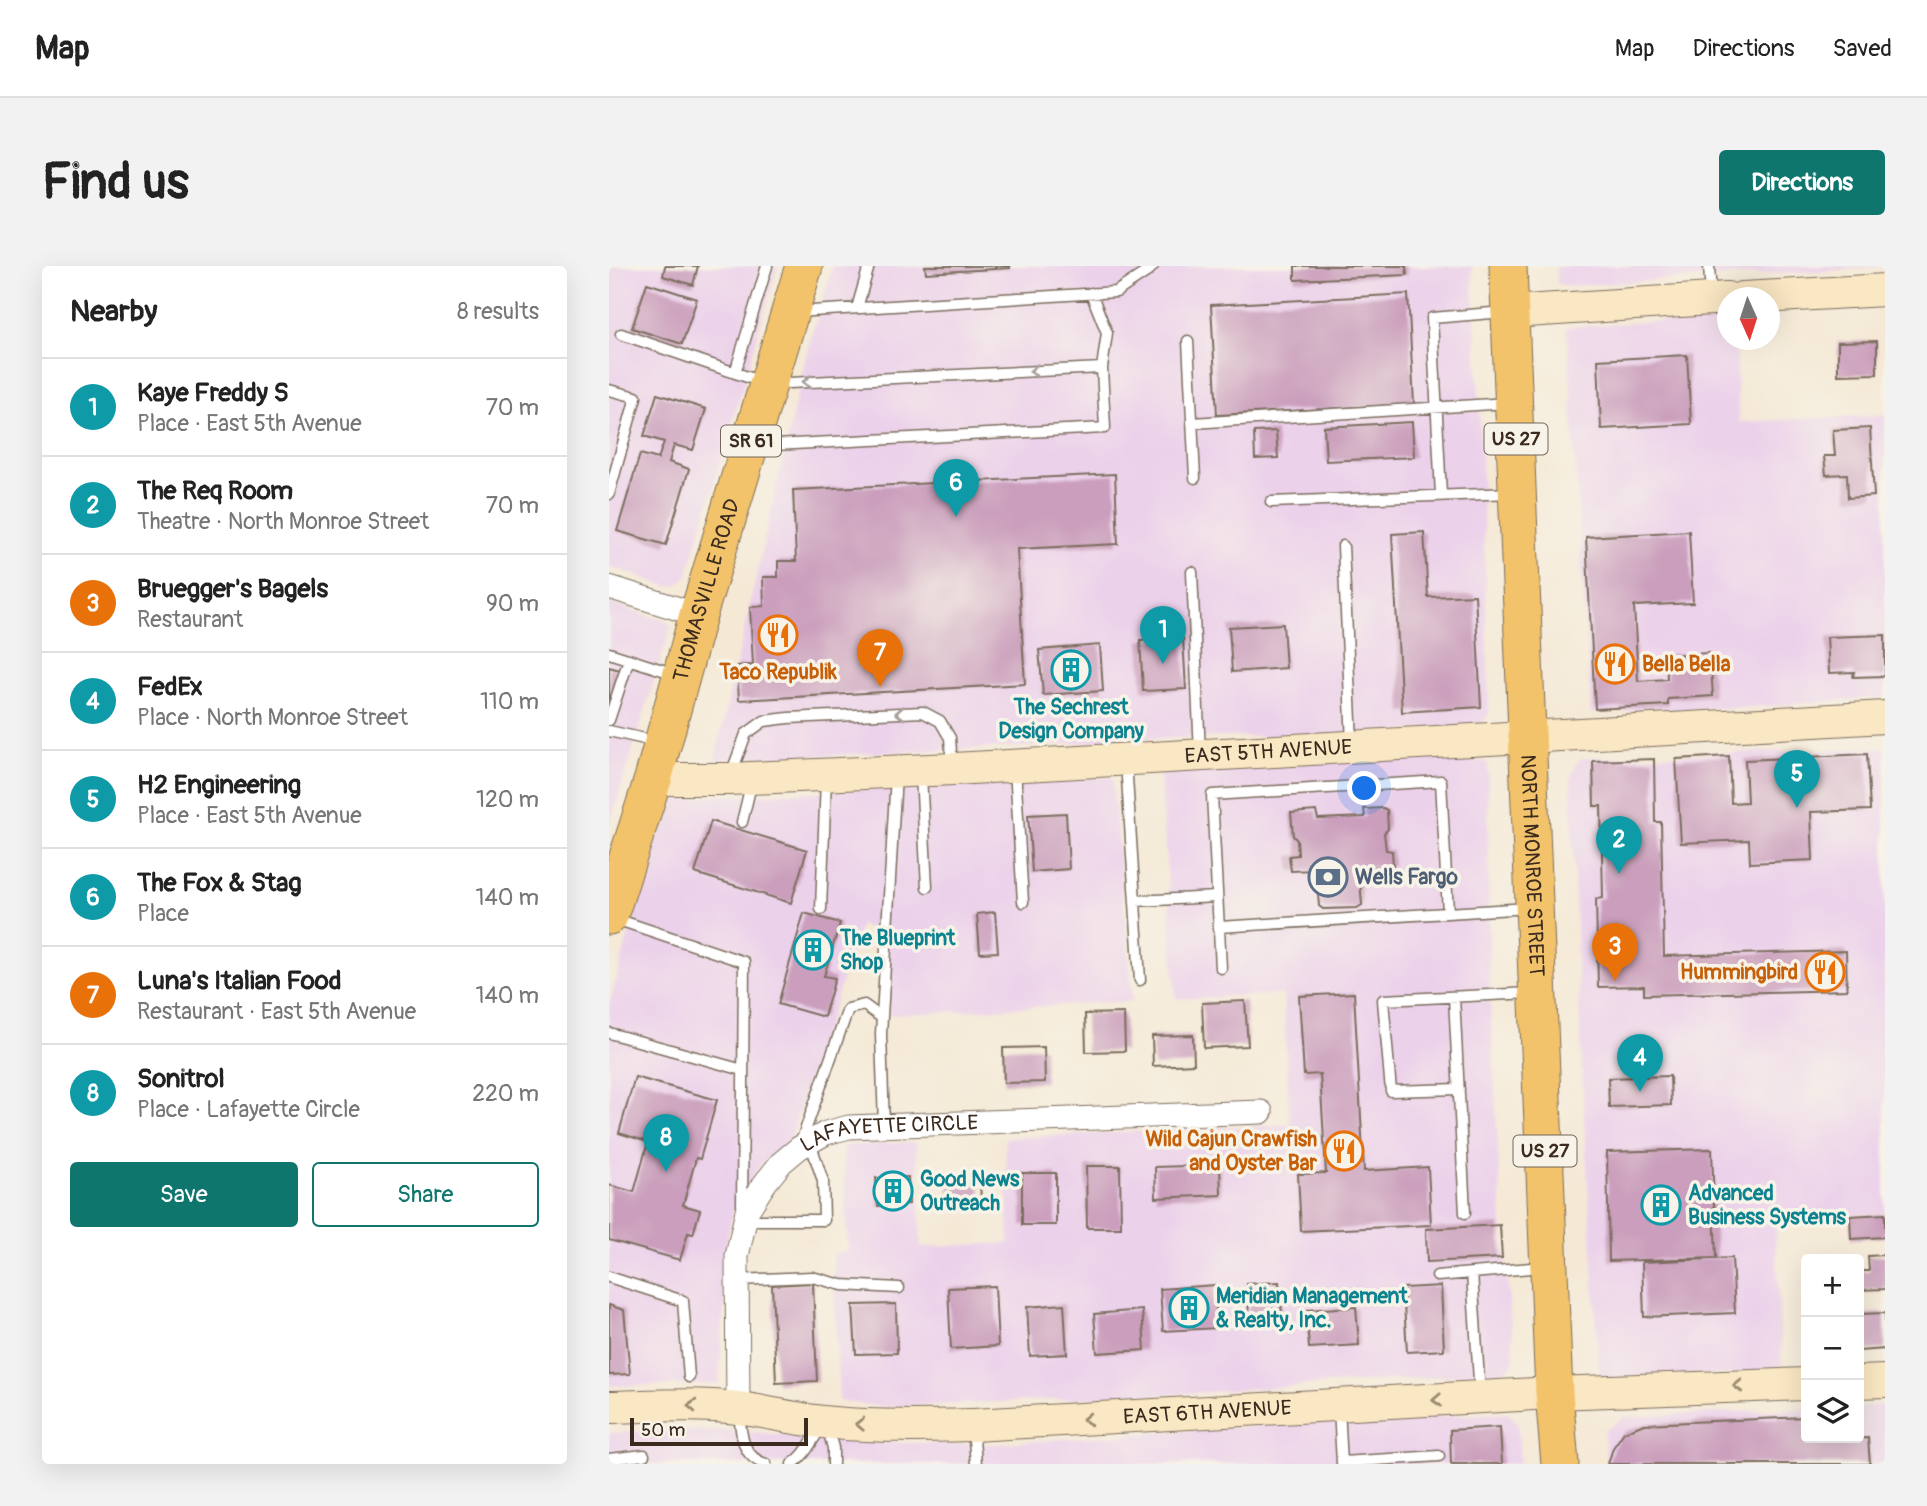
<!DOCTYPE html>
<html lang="en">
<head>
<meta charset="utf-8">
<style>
	:root { --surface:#fff; --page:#f2f2f2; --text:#222; --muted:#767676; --line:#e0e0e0; --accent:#0f766e }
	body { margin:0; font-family:Pangolin,sans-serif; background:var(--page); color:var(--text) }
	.controls { position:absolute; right:21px; bottom:21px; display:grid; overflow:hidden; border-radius:7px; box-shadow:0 7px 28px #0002 }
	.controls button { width:63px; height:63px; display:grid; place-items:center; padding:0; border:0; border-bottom:2px solid var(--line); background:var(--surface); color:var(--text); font:35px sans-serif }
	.compass { position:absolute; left:1108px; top:21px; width:63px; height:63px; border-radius:50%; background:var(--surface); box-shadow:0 7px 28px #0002; rotate:177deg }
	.scale { position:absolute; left:21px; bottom:18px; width:178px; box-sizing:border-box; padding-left:7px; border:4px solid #3b2a1e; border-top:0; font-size:19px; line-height:24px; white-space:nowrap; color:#3b2a1e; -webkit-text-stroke:5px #f7f3e8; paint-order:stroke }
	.you { position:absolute; left:756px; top:523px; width:24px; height:24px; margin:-18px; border:5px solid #fff; border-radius:50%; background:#1a73e8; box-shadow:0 0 0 10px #1a73e833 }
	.badge { display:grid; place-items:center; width:46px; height:46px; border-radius:50%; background:var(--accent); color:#fff; font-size:23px; font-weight:700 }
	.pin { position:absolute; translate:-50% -58px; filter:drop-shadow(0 2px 4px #0008) }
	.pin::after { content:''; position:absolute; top:37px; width:24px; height:21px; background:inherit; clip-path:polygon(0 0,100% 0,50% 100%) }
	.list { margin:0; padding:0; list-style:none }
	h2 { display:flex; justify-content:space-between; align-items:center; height:91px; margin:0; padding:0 28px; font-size:30px }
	h2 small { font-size:23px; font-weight:400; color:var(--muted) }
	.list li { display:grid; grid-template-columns:46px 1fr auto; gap:21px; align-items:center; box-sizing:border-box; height:98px; padding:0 28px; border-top:2px solid var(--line) }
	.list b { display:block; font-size:26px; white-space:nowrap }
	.list p { margin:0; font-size:23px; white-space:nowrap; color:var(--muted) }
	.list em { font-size:23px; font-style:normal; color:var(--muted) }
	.actions { display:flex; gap:14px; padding:21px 28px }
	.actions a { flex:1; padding:16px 0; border:2px solid var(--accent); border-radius:7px; text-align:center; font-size:24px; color:var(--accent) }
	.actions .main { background:var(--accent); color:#fff }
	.icon { flex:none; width:38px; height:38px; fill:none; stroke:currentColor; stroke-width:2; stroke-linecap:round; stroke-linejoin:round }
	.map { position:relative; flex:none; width:1276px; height:1198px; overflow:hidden; border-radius:7px }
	header { display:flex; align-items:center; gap:42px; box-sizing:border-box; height:98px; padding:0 35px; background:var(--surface); border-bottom:2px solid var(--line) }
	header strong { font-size:33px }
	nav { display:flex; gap:38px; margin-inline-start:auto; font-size:24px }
	.intro { display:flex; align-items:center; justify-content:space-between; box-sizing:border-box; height:168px; padding:0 42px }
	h1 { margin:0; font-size:49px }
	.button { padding:18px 32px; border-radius:7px; background:var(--accent); color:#fff; font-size:24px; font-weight:700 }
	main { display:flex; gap:42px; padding:0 42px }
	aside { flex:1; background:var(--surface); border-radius:7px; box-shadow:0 7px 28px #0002 }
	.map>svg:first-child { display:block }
</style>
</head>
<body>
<header>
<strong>Map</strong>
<nav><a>Map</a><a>Directions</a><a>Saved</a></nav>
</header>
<div class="intro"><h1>Find us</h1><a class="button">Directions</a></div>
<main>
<aside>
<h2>Nearby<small>8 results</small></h2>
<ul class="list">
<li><span class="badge" style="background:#0f9aa8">1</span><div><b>Kaye Freddy S</b><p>Place · East 5th Avenue</p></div><em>70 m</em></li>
<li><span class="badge" style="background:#0f9aa8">2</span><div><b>The Req Room</b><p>Theatre · North Monroe Street</p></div><em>70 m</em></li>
<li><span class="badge" style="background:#e8710a">3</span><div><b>Bruegger's Bagels</b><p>Restaurant</p></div><em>90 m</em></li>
<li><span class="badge" style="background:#0f9aa8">4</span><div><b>FedEx</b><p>Place · North Monroe Street</p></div><em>110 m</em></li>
<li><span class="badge" style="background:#0f9aa8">5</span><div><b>H2 Engineering</b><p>Place · East 5th Avenue</p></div><em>120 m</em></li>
<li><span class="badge" style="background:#0f9aa8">6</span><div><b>The Fox &amp; Stag</b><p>Place</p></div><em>140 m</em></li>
<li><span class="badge" style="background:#e8710a">7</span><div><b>Luna's Italian Food</b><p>Restaurant · East 5th Avenue</p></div><em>140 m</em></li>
<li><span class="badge" style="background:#0f9aa8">8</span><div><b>Sonitrol</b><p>Place · Lafayette Circle</p></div><em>220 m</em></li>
</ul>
<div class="actions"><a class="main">Save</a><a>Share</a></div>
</aside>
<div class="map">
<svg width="1276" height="1198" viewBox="0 0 1276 1198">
	<rect width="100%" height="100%" fill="#f7f3e8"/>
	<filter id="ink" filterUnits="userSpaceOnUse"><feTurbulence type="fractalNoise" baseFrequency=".0143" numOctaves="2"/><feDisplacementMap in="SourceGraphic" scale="14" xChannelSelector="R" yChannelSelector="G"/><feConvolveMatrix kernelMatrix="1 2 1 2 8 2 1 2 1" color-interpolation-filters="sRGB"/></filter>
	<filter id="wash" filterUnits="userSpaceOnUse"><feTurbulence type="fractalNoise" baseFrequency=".00686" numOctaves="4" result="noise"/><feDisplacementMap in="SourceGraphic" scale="28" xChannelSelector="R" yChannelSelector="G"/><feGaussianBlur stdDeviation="1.57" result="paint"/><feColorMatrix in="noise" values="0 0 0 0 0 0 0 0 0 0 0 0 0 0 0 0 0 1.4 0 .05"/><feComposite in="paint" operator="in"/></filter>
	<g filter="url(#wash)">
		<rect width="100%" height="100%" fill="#f5e9d6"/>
		<path fill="#ecd1ea" d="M0 0H169L78 310 69 319 60 321 0 300Z
			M224 0H863L871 151 880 439V448L875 455 866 460 726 469 521 473 428 480 106 494 198 84Z
			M947 0H1276V1L954 20 948 17Z
			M1118 51V74H1126L1130 156 1276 149V431L1143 441 982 447 958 61Z
			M0 337 57 355 62 361 0 560Z
			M1276 482V947L1166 953 1173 1106 991 1113 976 871 968 698 962 512 967 498 973 492Z
			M847 489 879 497 880 716 893 955 905 1090 903 1098 898 1103 887 1107 552 1129 277 1141 230 1135 224 988 239 986 234 880 307 876 312 981 400 977 396 872 681 858 674 728 567 733 551 505Z
			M503 511 524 735 280 749 267 664 251 659 181 874 151 899 124 944 118 974 117 1013 110 1118 0 1120V739L39 600 59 538 62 533Z
			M1276 1139V1198H997L995 1165 1016 1151 1197 1143V1172H1250V1141Z
			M899 1147 909 1157 911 1198H0V1167L40 1165H138L229 1175 293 1177 383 1178 723 1155Z"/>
		<g id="blocks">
			<path fill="#ca9ebc" d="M56 0H89L84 19 54 10Z
				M316 0H401V2L317 7Z
				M686 0H797L798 9 686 14Z
				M38 17 88 33 73 78 23 62Z
				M799 28 805 138 608 149 602 39Z
				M1268 75V108L1229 109V76Z
				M1078 89 1082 158 992 163 989 94Z
				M48 128 97 143 84 184 65 179 60 196 80 203 57 279 8 265 31 188 49 193 55 176 35 170Z
				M803 156 805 191 717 195 715 161Z
				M1261 162 1265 230 1239 232 1238 208 1217 209 1215 190H1226L1224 164Z
				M667 165 669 192 646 193 645 166Z
				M506 208 509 278 408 283 416 418 130 434 128 400 144 399 141 341 155 340 154 311H169V295H187L184 224Z
				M1080 265 1084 337 1025 340 1029 415 1058 413 1057 389 1101 387 1104 430 1059 433V439L986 443 977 271Z
				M815 266 819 331 866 329 872 441 793 446 783 268Z
				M674 358 677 402 623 406 620 361Z
				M1276 369V410L1244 411 1245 406 1220 407 1218 371Z
				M574 372 577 423 534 425 531 374Z
				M491 379 494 425 434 429 430 384Z
				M0 401 11 404 0 436Z
				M1258 488 1261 544 1202 546 1204 594 1141 597 1140 574 1072 577 1067 493 1120 490 1122 537 1138 536 1136 494Z
				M1045 493 1046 556H1052L1055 690 1237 685 1238 724 1035 729V720L989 721 987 633 994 632 992 540H985L984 495Z
				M774 542 778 544 779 563 775 567 777 584 783 585 784 600 750 602 753 639 748 642 714 643 710 640 707 604 682 605 680 590 689 589 688 574 684 570 682 547 707 545 709 553 756 551 755 543Z
				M457 547 460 603 423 606 419 549Z
				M102 555 198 584 182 637 86 607Z
				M386 646 389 686 371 687 368 648Z
				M195 647 231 657 215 710 226 712 215 751 169 738Z
				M745 727 755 905 819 901 822 959 692 965 689 908 717 907 711 808 695 809 690 730Z
				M636 735 639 780 595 782 593 737Z
				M515 747 516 785 477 786 476 748Z
				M584 769 585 798 544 800 543 770Z
				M435 781 436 816 395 817 394 782Z
				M1061 810 1062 839 1000 841 999 812Z
				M26 811 108 834 91 893 87 892 74 939 91 944 84 968 79 967 71 994 0 974V919L25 926 39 876 10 867Z
				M1103 883 1107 992 1000 995 998 886Z
				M611 899 612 929 547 932 546 901Z
				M477 900H511L512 962H478Z
				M413 907H447V959H413Z
				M371 909 372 939 340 940V910Z
				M299 911 300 938 269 940 267 912Z
				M1276 948V971L1242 973 1241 950Z
				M891 959 893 992 818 996 817 963Z
				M1276 989V1023L1250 1024V1005H1260L1259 990Z
				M1123 992 1126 1047 1035 1051 1033 996Z
				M670 1016 673 1048 640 1050 638 1018Z
				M204 1017 208 1115 167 1117 163 1019Z
				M606 1019 608 1062 554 1065 551 1023Z
				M386 1020 389 1080 342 1083 339 1022Z
				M832 1020 835 1084 798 1086 794 1022Z
				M287 1038 288 1087 247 1088 244 1039Z
				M455 1038 458 1088 421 1090 418 1041Z
				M0 1039 15 1044 21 1108 0 1109Z
				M747 1041 750 1079 700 1082 697 1044Z
				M533 1044 536 1084 488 1087 485 1048Z
				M1276 1047V1083L1250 1085V1048Z
				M1197 1151V1172H1240L1241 1173 1259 1172 1261 1198H999L1004 1182 1015 1166 1035 1158Z
				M891 1161 893 1198H842L841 1164Z"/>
		</g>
	</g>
	<g filter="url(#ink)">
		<use href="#blocks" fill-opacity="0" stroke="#7c6d5e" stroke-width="2"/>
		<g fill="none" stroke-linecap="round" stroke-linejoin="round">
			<g stroke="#7c6d5e" stroke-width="13">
				<path id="lane" d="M1100 0 1102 29
					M248 42 260 0
					M187 46 507 26 539 5 544 0
					M12 68 159 118 493 102
					M579 75 586 212
					M126 107 158 0
					M0 124 27 131 0 228
					M583 157 899 137
					M146 180 496 162 493 102 498 67 482 27
					M832 229 823 52 895 46
					M662 236 904 227
					M734 280 743 477
					M583 306 591 488
					M0 387 66 408
					M0 454 20 393
					M0 465 49 476
					M517 496 531 714
					M406 502 414 636
					M122 508 137 468 155 455 179 452 314 446 331 455 341 472 343 500
					M312 509 318 621
					M133 556 143 515
					M526 635 608 631
					M212 643 217 513
					M4 652 135 696 133 945
					M610 661 920 642
					M612 702 603 529 832 515 839 647
					M845 731 856 947
					M0 767 134 804
					M850 823 782 825 774 734 923 727
					M275 860 272 768 287 509
					M191 879 239 743 255 739 273 752
					M136 954H215L214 915 201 876
					M863 1007 871 1130
					M828 1010 934 1001
					M0 1011 74 1035 80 1111
					M128 1014 203 1011 233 1019 290 1022
					M730 1141 733 1198
					M130 1145C132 1167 132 1191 157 1198
					M218 1159 224 1182V1198
					M364 1162 367 1198
					M0 1193 35 1189
					M733 1196 830 1190
					M183 1198C198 1189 202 1173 214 1160"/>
			</g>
			<g stroke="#7c6d5e" stroke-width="25">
				<g id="street">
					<path d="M0 321 89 349"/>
					<path id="s1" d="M129 1142 128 990 138 945 156 917 172 897 190 882 217 867 240 861 652 846"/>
				</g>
			</g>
			<g stroke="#7c6d5e" stroke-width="34">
				<g id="secondary">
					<path d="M1133 32 1276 24"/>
					<path d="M901 46 1118 32"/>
					<path id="s2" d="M44 513H120L344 503 1276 451"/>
					<path d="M1250 1116 1276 1115"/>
					<path id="s3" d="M0 1141C43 1140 86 1137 129 1142 161 1146 192 1155 224 1157 271 1161 317 1160 364 1159L945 1127 1197 1118"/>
				</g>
			</g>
			<g stroke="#7c6d5e" stroke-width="39">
				<g id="primary">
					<path id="s4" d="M899 0 945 1127 951 1198"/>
					<path id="s5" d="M0 650 44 513 89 349 195 0"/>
				</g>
			</g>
			<use href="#lane" stroke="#fff" stroke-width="10"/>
			<use href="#street" stroke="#fff" stroke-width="23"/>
			<use href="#secondary" stroke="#fae7c3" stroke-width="32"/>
			<use href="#primary" stroke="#f2c36a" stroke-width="37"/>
		</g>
		<defs><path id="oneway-chevron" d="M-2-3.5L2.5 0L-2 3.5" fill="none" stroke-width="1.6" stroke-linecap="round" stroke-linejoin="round" transform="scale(1.75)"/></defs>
		<g stroke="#a79f9a">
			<use href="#oneway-chevron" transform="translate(425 105) rotate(177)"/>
			<use href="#oneway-chevron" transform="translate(198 116) rotate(178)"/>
			<use href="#oneway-chevron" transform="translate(291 447) rotate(177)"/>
		</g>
		<g stroke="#9a8870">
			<use href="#oneway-chevron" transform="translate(1129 1120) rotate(178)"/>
			<use href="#oneway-chevron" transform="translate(828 1134) rotate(177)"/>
			<use href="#oneway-chevron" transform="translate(83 1140) rotate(-177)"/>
			<use href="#oneway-chevron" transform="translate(478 1153) rotate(177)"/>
			<use href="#oneway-chevron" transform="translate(251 1158) rotate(-178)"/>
		</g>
	</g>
	<defs>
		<g id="restaurant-ring" transform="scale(2.0125)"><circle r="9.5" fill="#f7f3e8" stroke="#e8710a" stroke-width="1.5"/><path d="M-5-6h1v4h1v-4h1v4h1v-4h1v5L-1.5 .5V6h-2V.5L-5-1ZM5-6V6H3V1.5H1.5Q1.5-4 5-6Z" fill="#e8710a"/></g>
		<g id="building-ring" transform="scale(2.0125)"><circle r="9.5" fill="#f7f3e8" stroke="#0f9aa8" stroke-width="1.5"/><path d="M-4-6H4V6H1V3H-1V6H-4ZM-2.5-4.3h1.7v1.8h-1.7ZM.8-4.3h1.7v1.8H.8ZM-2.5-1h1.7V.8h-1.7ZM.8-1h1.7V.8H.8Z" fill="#0f9aa8"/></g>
		<g id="bank-ring" transform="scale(2.0125)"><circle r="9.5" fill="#f7f3e8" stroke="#5c6f8a" stroke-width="1.5"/><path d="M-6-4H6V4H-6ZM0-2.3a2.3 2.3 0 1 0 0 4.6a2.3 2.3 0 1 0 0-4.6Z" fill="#5c6f8a"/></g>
	</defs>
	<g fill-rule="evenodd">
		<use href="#restaurant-ring" x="169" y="369"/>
		<use href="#restaurant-ring" x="1006" y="398"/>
		<use href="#building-ring" x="462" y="404"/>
		<use href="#bank-ring" x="719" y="611"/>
		<use href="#building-ring" x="204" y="684"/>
		<use href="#restaurant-ring" x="1216" y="706"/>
		<use href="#restaurant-ring" x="735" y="885"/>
		<use href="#building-ring" x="284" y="925"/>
		<use href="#building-ring" x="1052" y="939"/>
		<use href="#building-ring" x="580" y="1042"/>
	</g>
	<g text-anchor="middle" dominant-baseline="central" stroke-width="7" stroke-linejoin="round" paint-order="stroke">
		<g fill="#f7f3e8" stroke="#73665b" stroke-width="2">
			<rect x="875.5" y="157.5" width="63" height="31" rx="5"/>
			<rect x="112" y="159.5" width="60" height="31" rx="5"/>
			<rect x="904.5" y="869.5" width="63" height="31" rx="5"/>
		</g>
		<g font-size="19" font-weight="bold" fill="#3b2a1e">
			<text x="907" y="173">US 27</text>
			<text x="142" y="175">SR 61</text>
			<text x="936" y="885">US 27</text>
		</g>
		<g font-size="21" fill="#3b2a1e" stroke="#f7f3e8">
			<text stroke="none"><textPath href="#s5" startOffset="340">THOMASVILLE ROAD</textPath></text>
			<text stroke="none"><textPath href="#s2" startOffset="616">EAST 5TH AVENUE</textPath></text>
			<text stroke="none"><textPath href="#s4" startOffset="600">NORTH MONROE STREET</textPath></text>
			<text stroke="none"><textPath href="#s1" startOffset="374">LAFAYETTE CIRCLE</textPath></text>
			<text stroke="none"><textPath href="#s3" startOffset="600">EAST 6TH AVENUE</textPath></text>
		</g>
		<g font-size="21" font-weight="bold" fill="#c56008" stroke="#f7f3e8" text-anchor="end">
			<text x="1033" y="398" text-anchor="start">Bella Bella</text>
			<text x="169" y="406" text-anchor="middle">Taco Republik</text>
			<text x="1189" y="706">Hummingbird</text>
			<text x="708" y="873">Wild Cajun Crawfish<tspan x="708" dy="24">and Oyster Bar</tspan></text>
		</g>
		<g font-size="21" font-weight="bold" fill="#0d838f" stroke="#f7f3e8" text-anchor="start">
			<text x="462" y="441" text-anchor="middle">The Sechrest<tspan x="462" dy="24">Design Company</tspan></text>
			<text x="231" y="672">The Blueprint<tspan x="231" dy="24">Shop</tspan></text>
			<text x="311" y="913">Good News<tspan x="311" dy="24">Outreach</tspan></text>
			<text x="1079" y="927">Advanced<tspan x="1079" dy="24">Business Systems</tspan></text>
			<text x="607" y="1030">Meridian Management<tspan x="607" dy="24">&amp; Realty, Inc.</tspan></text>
		</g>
		<g font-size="21" font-weight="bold" fill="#4e5e75" stroke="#f7f3e8" text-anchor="start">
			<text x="746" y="611">Wells Fargo</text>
		</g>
	</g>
</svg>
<div class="controls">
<button>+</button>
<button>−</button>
<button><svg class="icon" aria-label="layers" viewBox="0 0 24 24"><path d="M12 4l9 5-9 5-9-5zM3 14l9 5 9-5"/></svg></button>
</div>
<svg class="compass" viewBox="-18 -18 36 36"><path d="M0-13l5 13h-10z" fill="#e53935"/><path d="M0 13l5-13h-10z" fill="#767676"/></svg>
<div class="scale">50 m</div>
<div class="you"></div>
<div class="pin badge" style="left:554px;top:398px;background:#0f9aa8">1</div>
<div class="pin badge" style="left:1010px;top:608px;background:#0f9aa8">2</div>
<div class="pin badge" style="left:1006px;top:715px;background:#e8710a">3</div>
<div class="pin badge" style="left:1031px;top:826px;background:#0f9aa8">4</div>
<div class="pin badge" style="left:1188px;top:542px;background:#0f9aa8">5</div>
<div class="pin badge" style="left:347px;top:251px;background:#0f9aa8">6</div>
<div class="pin badge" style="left:271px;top:421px;background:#e8710a">7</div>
<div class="pin badge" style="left:57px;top:906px;background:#0f9aa8">8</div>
</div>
</main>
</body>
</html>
